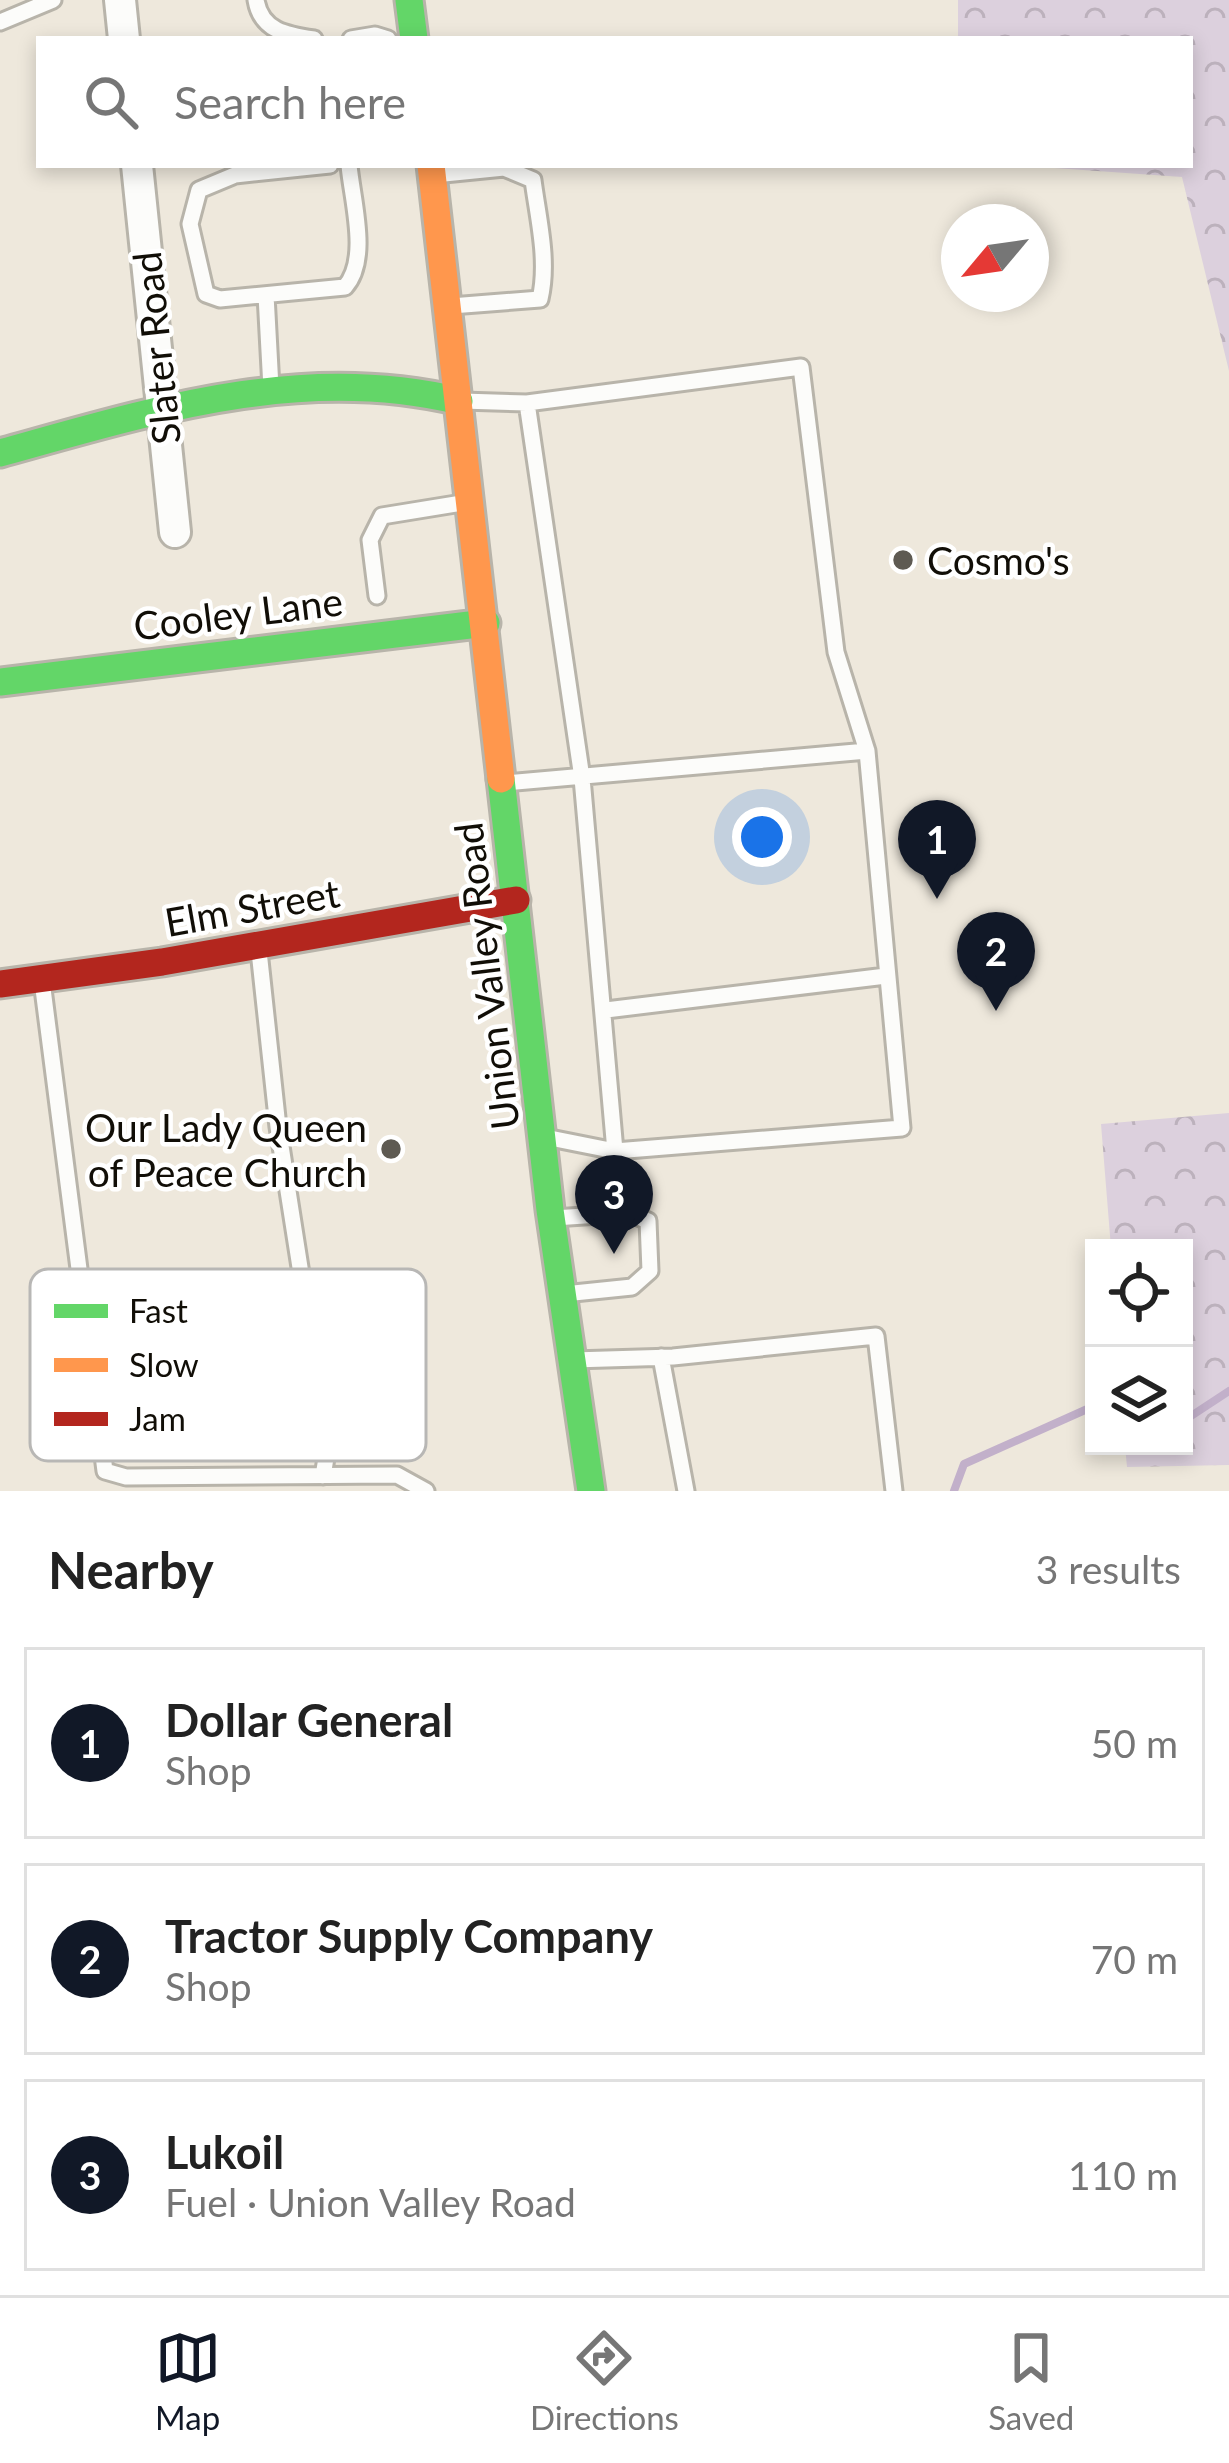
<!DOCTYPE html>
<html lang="en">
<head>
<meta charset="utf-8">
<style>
	:root { --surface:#fff; --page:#f2f2f2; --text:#222; --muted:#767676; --line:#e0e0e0; --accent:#111827 }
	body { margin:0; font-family:Lato,sans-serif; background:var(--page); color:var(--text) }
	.controls { position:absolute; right:36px; bottom:36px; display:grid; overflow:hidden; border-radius:0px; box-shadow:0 6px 18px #0003 }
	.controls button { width:108px; height:108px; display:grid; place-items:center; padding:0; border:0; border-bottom:3px solid var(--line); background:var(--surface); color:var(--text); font:60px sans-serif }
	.compass { position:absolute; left:941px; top:204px; width:108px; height:108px; border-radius:50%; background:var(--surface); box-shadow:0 6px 18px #0003; rotate:241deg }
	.you { position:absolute; left:762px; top:837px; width:42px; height:42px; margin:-30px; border:9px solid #fff; border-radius:50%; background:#1a73e8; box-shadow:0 0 0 18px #1a73e833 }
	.badge { display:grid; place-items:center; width:78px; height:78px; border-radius:50%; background:var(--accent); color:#fff; font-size:39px; font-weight:700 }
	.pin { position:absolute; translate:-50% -99px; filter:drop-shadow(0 3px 6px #0008) }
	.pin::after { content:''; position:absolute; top:63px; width:42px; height:36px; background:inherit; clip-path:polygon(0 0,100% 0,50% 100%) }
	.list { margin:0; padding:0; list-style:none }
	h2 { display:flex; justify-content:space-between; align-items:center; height:156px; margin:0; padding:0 48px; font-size:51px }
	h2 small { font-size:39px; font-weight:400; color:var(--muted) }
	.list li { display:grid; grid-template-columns:78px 1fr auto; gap:36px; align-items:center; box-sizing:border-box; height:192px; margin:0 24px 24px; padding:0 24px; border:3px solid var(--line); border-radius:0px }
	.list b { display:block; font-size:45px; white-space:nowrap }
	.list p { margin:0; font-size:39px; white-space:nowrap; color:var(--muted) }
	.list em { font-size:39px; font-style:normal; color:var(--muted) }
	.icon { flex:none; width:66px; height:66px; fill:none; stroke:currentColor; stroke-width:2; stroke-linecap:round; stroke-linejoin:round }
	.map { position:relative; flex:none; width:1229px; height:1491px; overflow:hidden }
	.search { position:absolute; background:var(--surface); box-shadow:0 6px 18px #0003; left:36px; right:36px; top:36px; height:132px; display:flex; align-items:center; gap:30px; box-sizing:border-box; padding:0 42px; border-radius:0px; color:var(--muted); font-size:45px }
	.sheet { height:804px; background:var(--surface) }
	nav { display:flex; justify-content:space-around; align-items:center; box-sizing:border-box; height:168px; border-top:3px solid var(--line); background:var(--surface); font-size:33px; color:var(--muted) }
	nav a { display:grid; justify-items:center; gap:6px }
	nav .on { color:var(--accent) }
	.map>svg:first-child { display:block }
</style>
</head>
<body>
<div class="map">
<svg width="1229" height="1491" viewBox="0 0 1229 1491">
	<defs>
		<pattern id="forest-crowns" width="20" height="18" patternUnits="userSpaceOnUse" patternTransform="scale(3)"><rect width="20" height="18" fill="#dcd0dd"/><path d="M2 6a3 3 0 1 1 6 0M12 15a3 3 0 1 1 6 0" fill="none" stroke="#bcb1bc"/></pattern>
	</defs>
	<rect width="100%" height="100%" fill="#eee8dc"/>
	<path fill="url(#forest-crowns)" d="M958 0H1229V371L1182 177 1013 165H1190V39H958Z
		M1229 1113V1465L1127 1467 1125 1446H1184V1248H1111L1101 1124Z"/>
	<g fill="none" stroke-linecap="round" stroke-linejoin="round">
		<path stroke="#c2b0ca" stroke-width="8" d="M1184 1411 1188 1418 1229 1391
			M954 1491 964 1464 1094 1406"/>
		<g stroke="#b8b4aa" stroke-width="21">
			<path id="lane" d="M256 0C261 31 287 35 314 39
				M0 22 53 0
				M351 39 375 35 388 39
				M330 165 235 175 199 190 190 224 206 294 220 299 345 287C370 259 352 200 349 165
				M434 175 504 168 533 180C538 218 549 261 540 299L451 306
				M266 295 271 388
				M462 401 527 403 801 367 836 652 867 751 902 1128 615 1151 545 1137
				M527 403 582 778 615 1151
				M377 596 370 540 382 516 468 502
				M506 783 867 751
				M259 951 278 1127 328 1446 323 1476
				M42 981 105 1471 126 1477 397 1475 426 1491
				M606 1010 886 976
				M554 1218 629 1213 648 1221 650 1271 632 1287 564 1294
				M661 1357 686 1491
				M573 1360 673 1357 876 1336 894 1491"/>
		</g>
		<g stroke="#b8b4aa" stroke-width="36">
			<path id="street" d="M120 0 124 39
				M137 165 175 532"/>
		</g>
		<g stroke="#b8b4aa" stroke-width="33">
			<path id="fast" d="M409 0 414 39
				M0 453C151 411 302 363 459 401
				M0 682 486 623
				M501 779 550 1210 591 1491"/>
		</g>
		<g stroke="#b8b4aa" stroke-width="33">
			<path id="slow" d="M431 165 501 779"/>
		</g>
		<g stroke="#b8b4aa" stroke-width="33">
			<path id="jam" d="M0 984 162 962 516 900"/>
		</g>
		<use href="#lane" stroke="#fcfcfa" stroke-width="15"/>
		<use href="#street" stroke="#fcfcfa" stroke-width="30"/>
		<use href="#fast" stroke="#63d668" stroke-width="27"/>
		<use href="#slow" stroke="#ff974d" stroke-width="27"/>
		<use href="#jam" stroke="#b3261e" stroke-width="27"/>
	</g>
	<g fill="#5e5a52" stroke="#fff" stroke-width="4.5">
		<circle cx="903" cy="560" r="12"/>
		<circle cx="391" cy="1149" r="12"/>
	</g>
	<g text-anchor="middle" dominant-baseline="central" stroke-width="9" stroke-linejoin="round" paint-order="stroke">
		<g font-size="39" fill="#110e07" stroke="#fff">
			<text transform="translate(156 348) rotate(-96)">Slater Road</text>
			<text transform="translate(238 613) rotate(-7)">Cooley Lane</text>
			<text transform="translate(252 907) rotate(-10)">Elm Street</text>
			<text transform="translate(486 976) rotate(-97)">Union Valley Road</text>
		</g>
		<g font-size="39" fill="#110e07" stroke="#fff" text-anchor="start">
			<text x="927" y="560">Cosmo's</text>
			<text x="367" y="1127" text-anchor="end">Our Lady Queen<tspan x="367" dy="45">of Peace Church</tspan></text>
		</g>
	</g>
	<rect x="30" y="1269" width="396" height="192" rx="18" fill="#fff" stroke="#b8b7b5" stroke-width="3"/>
	<rect x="54" y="1304" width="54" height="14" fill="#63d668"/>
	<rect x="54" y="1358" width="54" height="14" fill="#ff974d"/>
	<rect x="54" y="1412" width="54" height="14" fill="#b3261e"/>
	<g font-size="33" fill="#110e07">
		<text x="129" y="1323">Fast</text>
		<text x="129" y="1377">Slow</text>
		<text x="129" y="1431">Jam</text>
	</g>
</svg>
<div class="controls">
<button><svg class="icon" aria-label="locate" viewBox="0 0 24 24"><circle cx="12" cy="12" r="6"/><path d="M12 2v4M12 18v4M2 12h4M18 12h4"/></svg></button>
<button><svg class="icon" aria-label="layers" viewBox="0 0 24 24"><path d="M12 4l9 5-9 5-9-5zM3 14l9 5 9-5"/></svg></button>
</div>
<svg class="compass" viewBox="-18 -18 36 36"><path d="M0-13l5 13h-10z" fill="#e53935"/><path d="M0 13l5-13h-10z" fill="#767676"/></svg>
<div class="you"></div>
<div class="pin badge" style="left:937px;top:899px">1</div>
<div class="pin badge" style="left:996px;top:1011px">2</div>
<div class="pin badge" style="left:614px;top:1254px">3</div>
<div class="search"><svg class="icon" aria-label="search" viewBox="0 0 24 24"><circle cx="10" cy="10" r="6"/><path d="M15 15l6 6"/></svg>Search here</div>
</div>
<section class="sheet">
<h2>Nearby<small>3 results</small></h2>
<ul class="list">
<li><span class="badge">1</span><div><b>Dollar General</b><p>Shop</p></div><em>50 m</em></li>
<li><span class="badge">2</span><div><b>Tractor Supply Company</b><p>Shop</p></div><em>70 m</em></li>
<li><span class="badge">3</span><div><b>Lukoil</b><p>Fuel · Union Valley Road</p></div><em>110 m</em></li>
</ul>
</section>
<nav>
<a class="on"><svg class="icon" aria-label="map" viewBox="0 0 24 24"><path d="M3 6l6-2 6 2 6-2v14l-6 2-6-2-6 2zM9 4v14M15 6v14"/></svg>Map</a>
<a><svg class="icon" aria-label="directions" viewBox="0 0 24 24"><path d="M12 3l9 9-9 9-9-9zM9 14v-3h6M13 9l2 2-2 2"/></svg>Directions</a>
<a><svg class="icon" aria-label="saved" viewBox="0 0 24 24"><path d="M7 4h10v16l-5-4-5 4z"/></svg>Saved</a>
</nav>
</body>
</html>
